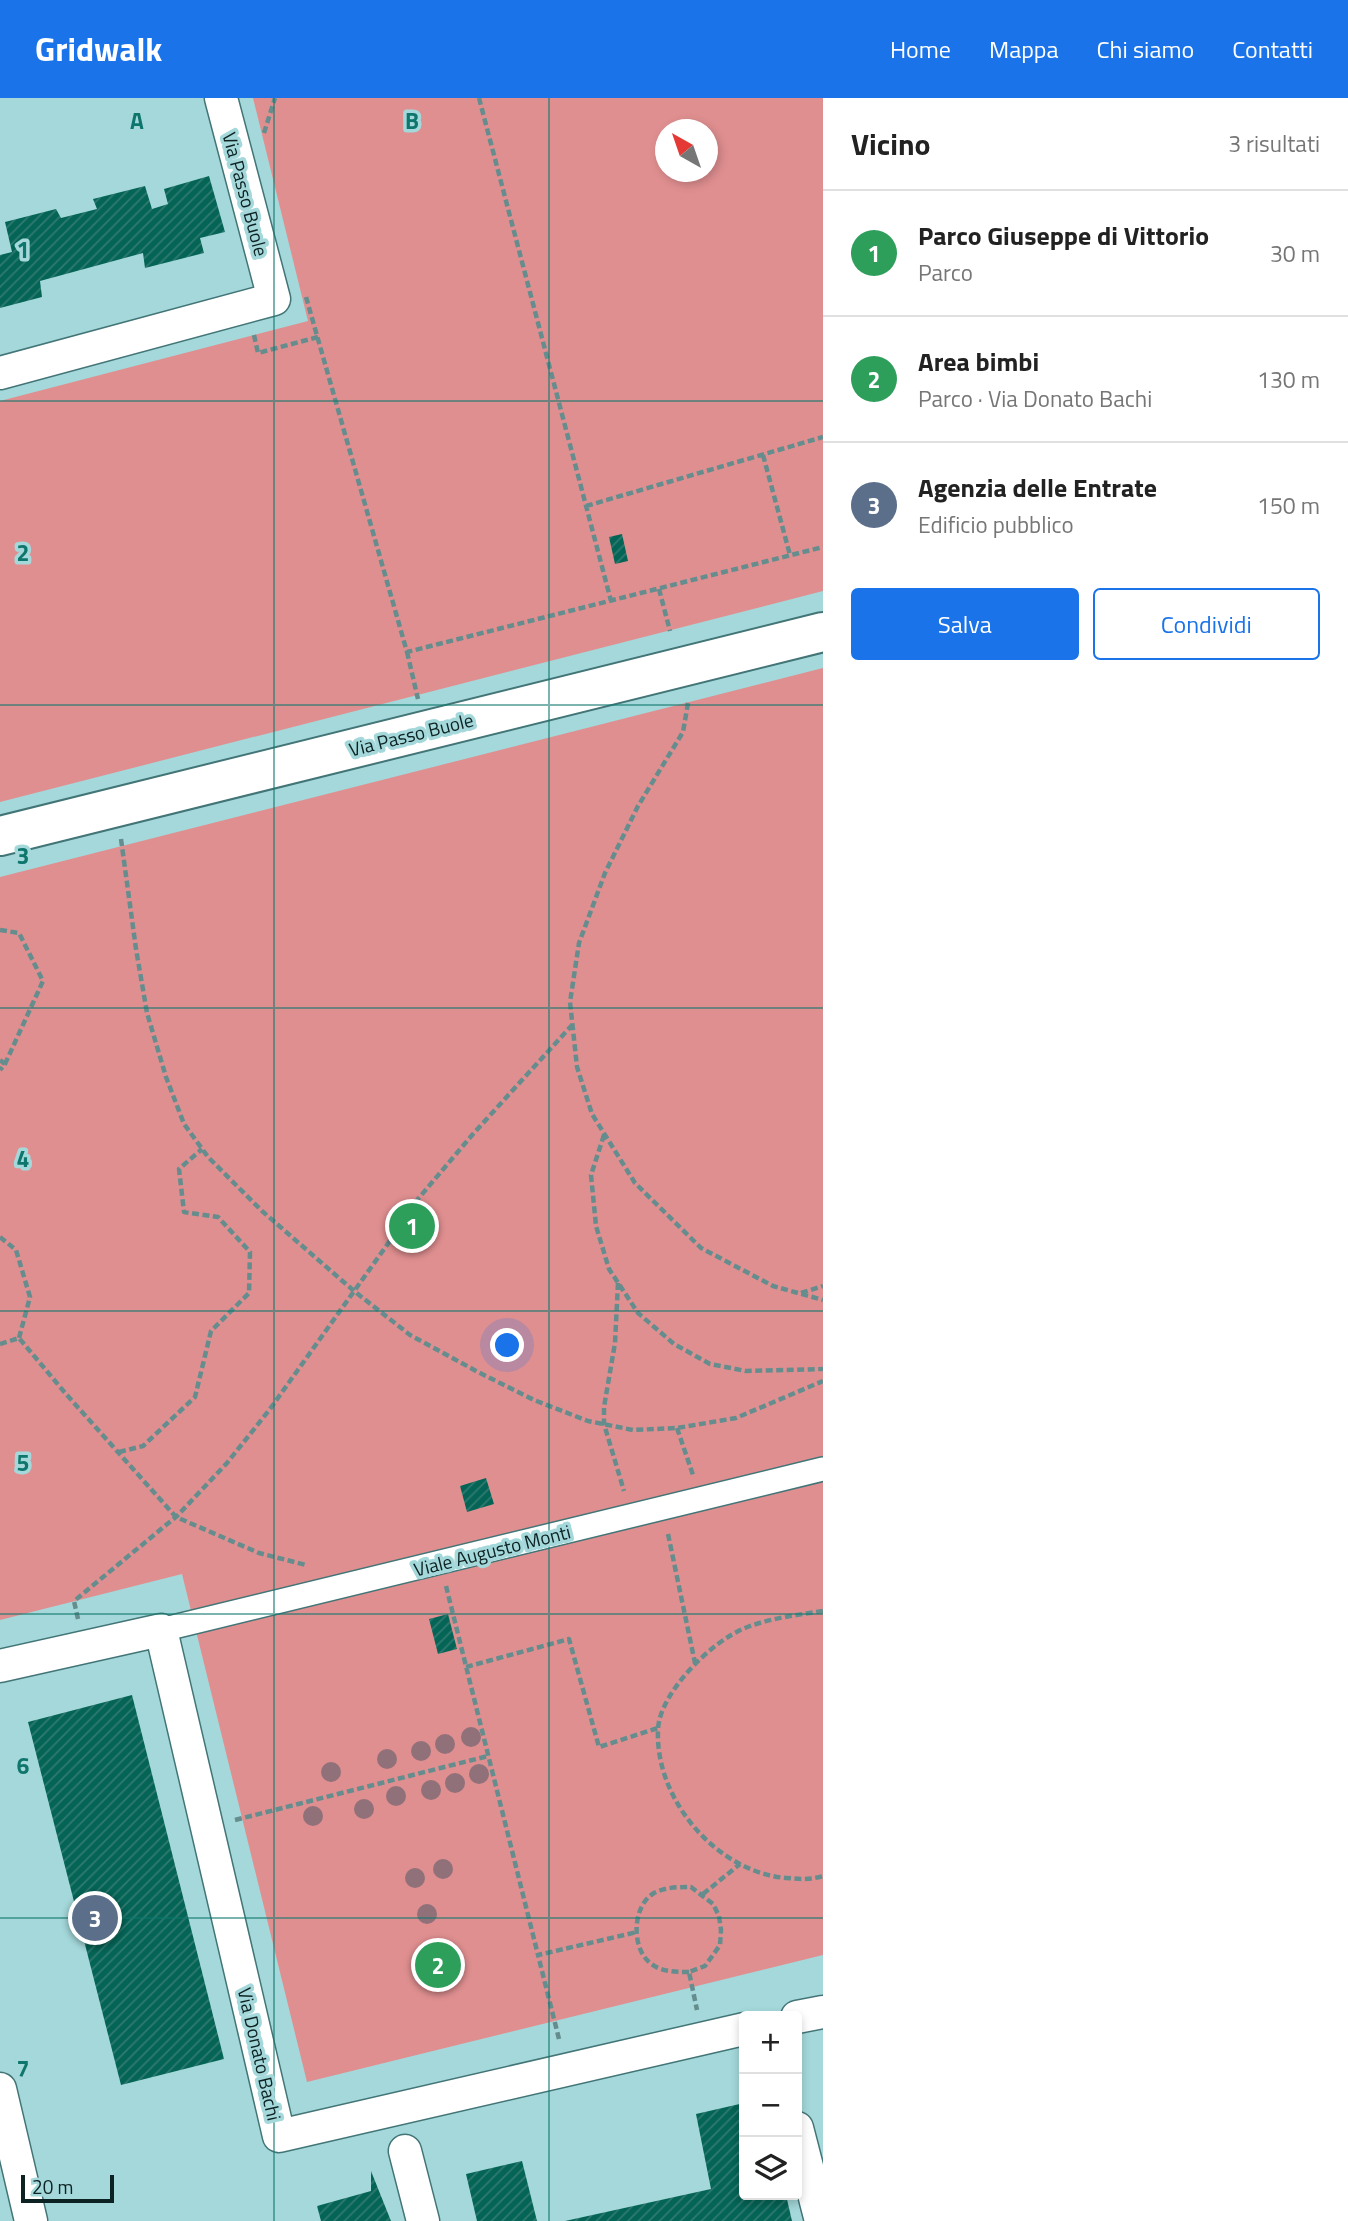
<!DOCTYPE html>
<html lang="it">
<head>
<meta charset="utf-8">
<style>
	:root { --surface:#fff; --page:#f2f2f2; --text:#222; --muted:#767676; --line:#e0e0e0; --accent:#1a73e8 }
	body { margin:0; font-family:"Titillium Web",sans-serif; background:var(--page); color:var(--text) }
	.controls { position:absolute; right:21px; bottom:21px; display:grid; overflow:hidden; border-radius:7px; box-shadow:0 4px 10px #0003 }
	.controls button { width:63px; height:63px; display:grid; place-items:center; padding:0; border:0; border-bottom:2px solid var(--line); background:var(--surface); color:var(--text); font:35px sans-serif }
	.compass { position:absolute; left:655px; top:21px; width:63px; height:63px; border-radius:50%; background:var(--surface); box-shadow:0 4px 10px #0003; rotate:320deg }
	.scale { position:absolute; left:21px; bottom:18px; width:93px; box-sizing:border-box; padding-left:7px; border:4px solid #0d2222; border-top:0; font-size:19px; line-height:24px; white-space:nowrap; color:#0d2222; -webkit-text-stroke:5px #a4d8da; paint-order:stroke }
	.you { position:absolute; left:508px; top:1248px; width:24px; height:24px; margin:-18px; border:5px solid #fff; border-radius:50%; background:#1a73e8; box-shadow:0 0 0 10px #1a73e833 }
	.badge { display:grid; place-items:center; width:46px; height:46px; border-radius:50%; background:var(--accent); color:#fff; font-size:23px; font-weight:700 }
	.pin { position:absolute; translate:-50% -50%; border:4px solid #fff; box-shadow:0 2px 7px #0006 }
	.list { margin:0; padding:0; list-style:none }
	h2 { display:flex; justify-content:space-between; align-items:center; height:91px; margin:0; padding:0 28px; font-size:30px }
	h2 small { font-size:23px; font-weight:400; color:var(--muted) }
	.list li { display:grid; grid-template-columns:46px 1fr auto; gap:21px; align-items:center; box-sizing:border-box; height:126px; padding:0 28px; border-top:2px solid var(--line) }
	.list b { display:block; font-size:26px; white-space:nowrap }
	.list p { margin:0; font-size:23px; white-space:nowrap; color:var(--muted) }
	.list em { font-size:23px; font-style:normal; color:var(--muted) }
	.actions { display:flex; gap:14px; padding:21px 28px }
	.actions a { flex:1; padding:16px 0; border:2px solid var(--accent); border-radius:7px; text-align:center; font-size:24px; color:var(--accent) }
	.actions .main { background:var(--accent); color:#fff }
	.icon { flex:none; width:38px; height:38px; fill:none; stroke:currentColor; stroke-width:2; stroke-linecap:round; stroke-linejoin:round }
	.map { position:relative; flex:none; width:823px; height:2123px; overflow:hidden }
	header { display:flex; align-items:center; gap:42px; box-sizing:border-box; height:98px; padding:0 35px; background:var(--accent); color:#fff }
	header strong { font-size:33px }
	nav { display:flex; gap:38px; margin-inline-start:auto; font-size:24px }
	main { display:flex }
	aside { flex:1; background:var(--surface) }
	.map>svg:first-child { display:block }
</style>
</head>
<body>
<header>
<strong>Gridwalk</strong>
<nav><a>Home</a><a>Mappa</a><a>Chi siamo</a><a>Contatti</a></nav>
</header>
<main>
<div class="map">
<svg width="823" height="2123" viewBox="0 0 823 2123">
	<defs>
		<pattern id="building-hatch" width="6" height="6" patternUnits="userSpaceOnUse" patternTransform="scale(1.75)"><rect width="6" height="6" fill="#046456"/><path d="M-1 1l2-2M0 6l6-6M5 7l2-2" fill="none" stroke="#307a70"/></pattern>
	</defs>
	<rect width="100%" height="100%" fill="#a4d8da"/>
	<path fill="#e08f90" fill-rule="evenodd" d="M253 0H823V493L0 704V303L308 223ZM666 32H708V74H666Z
		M823 570V1857L307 1984 182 1476 0 1522V779Z"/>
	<path fill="url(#building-hatch)" d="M209 78 225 134 200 140 204 155 145 170 143 155 40 183 42 199 0 210V157L12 154 5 124 56 111 61 120 97 111 93 101 145 88 152 111 168 106 164 91Z
		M622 436 628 463 615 466 609 439Z
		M486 1380 494 1406 467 1414 460 1388Z
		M448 1516 457 1551 438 1556 429 1521Z
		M132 1597 224 1961 121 1987 28 1624Z
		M744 2005V2097H786L792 2123H565L711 2091 696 2016Z
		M522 2063 537 2123H477L466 2076Z
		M371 2073 391 2123H321L317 2108 371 2093Z"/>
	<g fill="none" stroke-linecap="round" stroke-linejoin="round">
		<g stroke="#437577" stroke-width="26">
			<path id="pedestrian" d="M161 1532 823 1371"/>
		</g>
		<g stroke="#437577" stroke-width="35">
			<path id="minor" d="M0 275 274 201 221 0
				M0 1568 161 1532 279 2038 744 1931
				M797 1919 823 1914
				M0 1991 31 2123
				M797 2030 821 2123
				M405 2053 423 2123"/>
		</g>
		<g stroke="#437577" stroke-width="42">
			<path id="tertiary" d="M0 738 823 534"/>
		</g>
		<path stroke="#668d8e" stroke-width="4.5" stroke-dasharray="7 3.5" stroke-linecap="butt" d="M479 0 611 503
			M264 35 275 0
			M306 199 407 554 823 449
			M254 237 258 255 318 239
			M763 357 790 457
			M586 408 823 339
			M659 491 670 533
			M407 554 418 601
			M688 605 683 634 638 708 605 775 579 845 570 904 577 969 592 1016 635 1085 701 1150 773 1188 823 1202
			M121 741 136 851 147 915 166 979 184 1026 208 1059 262 1113 354 1193 410 1237 478 1274 534 1302 588 1323 633 1332 677 1330 736 1320 823 1283
			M0 832 19 835 43 883 5 966
			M0 962 5 966 0 972
			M604 1037 591 1077 596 1128 609 1171 638 1215 674 1246 710 1266 746 1273 823 1271
			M0 1139 16 1152 30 1199 19 1240
			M618 1185 615 1245 604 1309V1326L624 1393
			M801 1195 823 1188
			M0 1246 19 1240 66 1296 176 1419 259 1455 306 1467
			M677 1330 693 1377
			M119 1354 143 1348 195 1299 211 1233 249 1195 250 1154 218 1119 184 1114 179 1071 202 1051
			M668 1436 695 1565
			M446 1488 538 1857
			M823 1513C797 1517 770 1520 745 1530 712 1543 659 1595 658 1632 655 1702 717 1774 786 1780 800 1781 810 1782 823 1778
			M78 1521 74 1503 177 1418 227 1365 270 1311 387 1147 418 1101 473 1036 573 926
			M466 1569 569 1541 599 1649 658 1630
			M235 1722 488 1658
			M703 1796 740 1766
			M689 1874C674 1874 659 1874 648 1863 631 1847 633 1807 654 1795 665 1789 679 1789 691 1789L713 1806 719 1818 721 1832 720 1847 713 1857 705 1868 689 1874 697 1912
			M559 1941 538 1857 637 1834"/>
		<use href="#pedestrian" stroke="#fff" stroke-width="23"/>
		<use href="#minor" stroke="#fff" stroke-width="32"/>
		<use href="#tertiary" stroke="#fff" stroke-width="38"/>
	</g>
	<g fill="#907179">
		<circle cx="471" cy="1639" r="10"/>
		<circle cx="445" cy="1646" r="10"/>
		<circle cx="421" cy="1653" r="10"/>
		<circle cx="387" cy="1661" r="10"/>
		<circle cx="331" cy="1674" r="10"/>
		<circle cx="479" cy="1676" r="10"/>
		<circle cx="455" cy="1685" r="10"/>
		<circle cx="431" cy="1692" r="10"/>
		<circle cx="396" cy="1698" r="10"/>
		<circle cx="364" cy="1711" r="10"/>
		<circle cx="313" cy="1718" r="10"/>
		<circle cx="443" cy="1771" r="10"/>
		<circle cx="415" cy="1780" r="10"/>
		<circle cx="427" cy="1816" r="10"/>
	</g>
	<path fill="none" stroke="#0f766e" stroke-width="2" stroke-opacity="0.55" d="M274 0V2123M549 0V2123M0 303H823M0 607H823M0 910H823M0 1213H823M0 1516H823M0 1820H823"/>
	<g text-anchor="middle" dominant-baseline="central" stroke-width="7" stroke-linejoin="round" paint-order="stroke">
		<g font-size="19" fill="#0d2222" stroke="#a4d8da">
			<text transform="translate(246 96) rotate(75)">Via Passo Buole</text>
			<text transform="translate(411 636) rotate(-14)">Via Passo Buole</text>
			<text transform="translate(492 1452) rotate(-14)">Viale Augusto Monti</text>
			<text transform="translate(260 1956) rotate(77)">Via Donato Bachi</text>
		</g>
	</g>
	<g font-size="23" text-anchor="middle" font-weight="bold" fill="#0f766e" stroke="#a4d8da" stroke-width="7" stroke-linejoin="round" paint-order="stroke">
		<text x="137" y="31">A</text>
		<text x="412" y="31">B</text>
		<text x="23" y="160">1</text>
		<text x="23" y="463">2</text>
		<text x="23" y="766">3</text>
		<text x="23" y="1069">4</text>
		<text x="23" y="1373">5</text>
		<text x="23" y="1676">6</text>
		<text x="23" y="1979">7</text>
	</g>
</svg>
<div class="controls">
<button>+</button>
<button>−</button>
<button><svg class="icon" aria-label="layers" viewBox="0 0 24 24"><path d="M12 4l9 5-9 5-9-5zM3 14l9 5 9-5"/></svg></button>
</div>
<svg class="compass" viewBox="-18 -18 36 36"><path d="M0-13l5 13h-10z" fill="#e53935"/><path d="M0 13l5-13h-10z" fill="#767676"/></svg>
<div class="scale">20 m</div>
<div class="you"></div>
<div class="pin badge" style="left:412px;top:1128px;background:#2e9e5b">1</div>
<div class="pin badge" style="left:438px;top:1867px;background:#2e9e5b">2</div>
<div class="pin badge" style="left:95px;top:1820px;background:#5c6f8a">3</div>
</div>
<aside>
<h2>Vicino<small>3 risultati</small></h2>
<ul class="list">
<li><span class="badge" style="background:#2e9e5b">1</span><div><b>Parco Giuseppe di Vittorio</b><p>Parco</p></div><em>30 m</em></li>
<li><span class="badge" style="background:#2e9e5b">2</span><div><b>Area bimbi</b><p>Parco · Via Donato Bachi</p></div><em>130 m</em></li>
<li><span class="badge" style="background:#5c6f8a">3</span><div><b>Agenzia delle Entrate</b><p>Edificio pubblico</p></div><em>150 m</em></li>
</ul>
<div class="actions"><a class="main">Salva</a><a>Condividi</a></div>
</aside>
</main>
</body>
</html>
